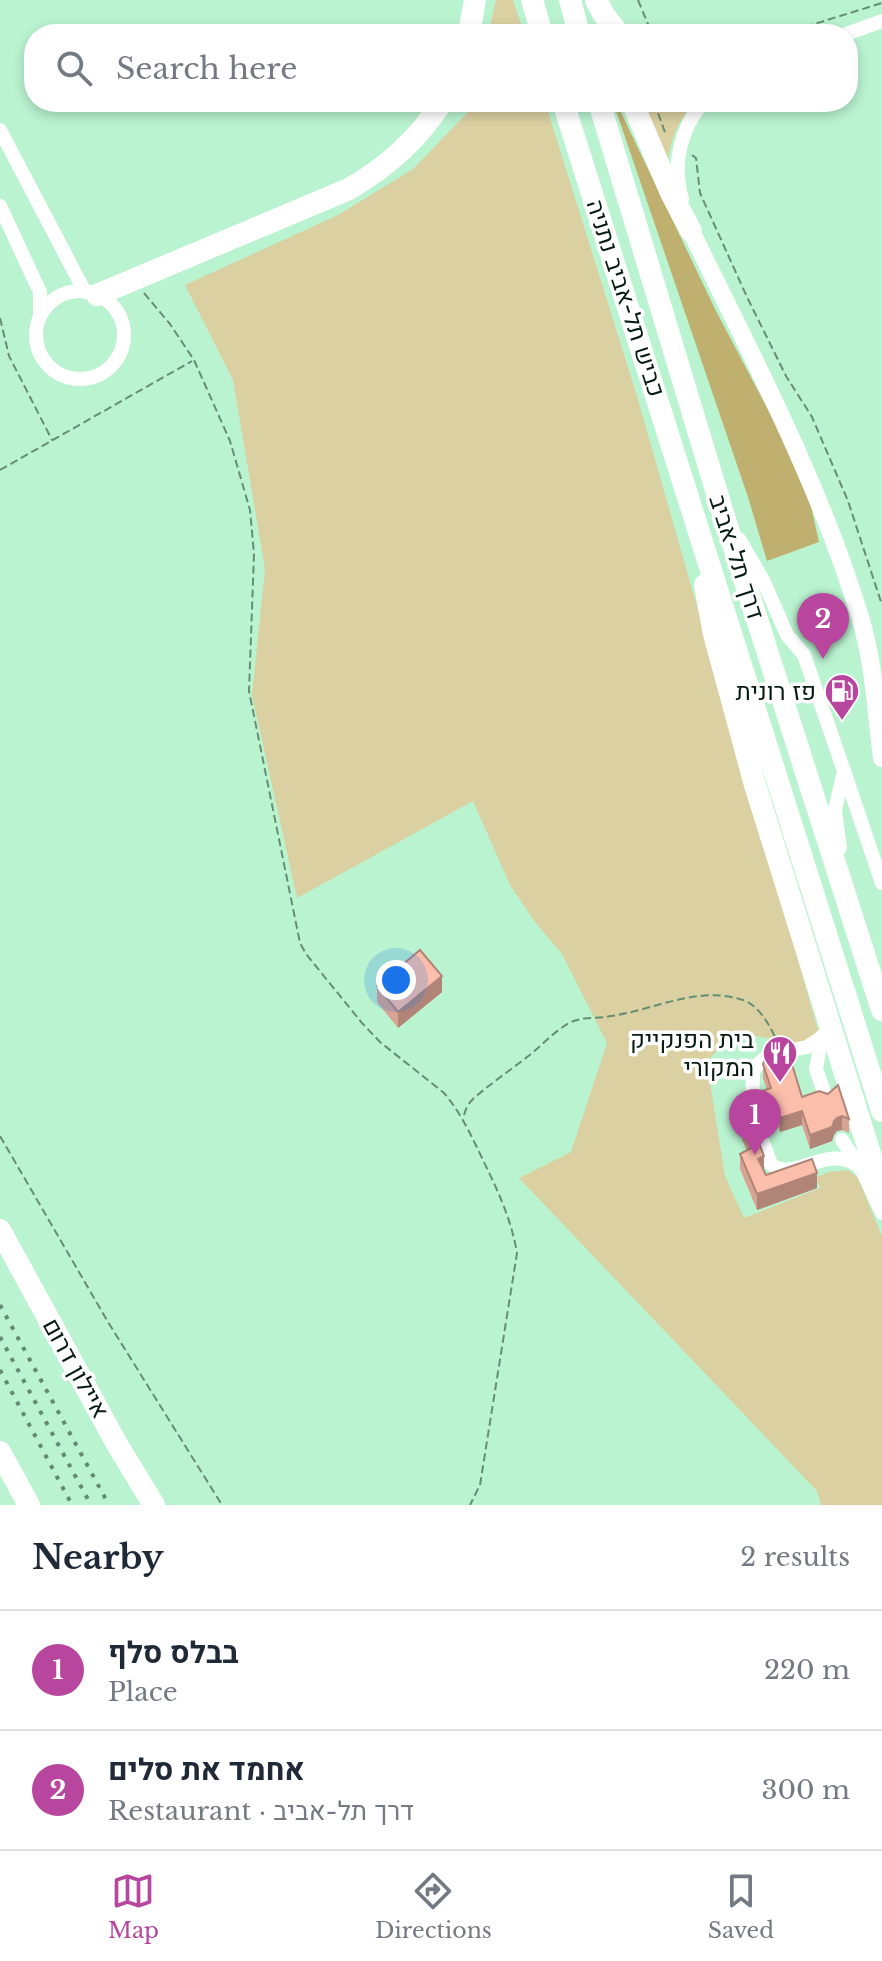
<!DOCTYPE html>
<html lang="en">
<head>
<meta charset="utf-8">
<style>
	:root { --surface:#fff; --page:#f6f6f7; --text:#1f2937; --muted:#747a83; --line:#e0e1e3; --accent:#b8459e }
	body { margin:0; font-family:"Libre Baskerville",Heebo,serif; background:var(--page); color:var(--text) }
	.you { position:absolute; left:396px; top:980px; width:28px; height:28px; margin:-20px; border:6px solid #fff; border-radius:50%; background:#1a73e8; box-shadow:0 0 0 12px #1a73e833 }
	.badge { display:grid; place-items:center; width:52px; height:52px; border-radius:50%; background:var(--accent); color:#fff; font-size:26px; font-weight:700 }
	.pin { position:absolute; translate:-50% -66px; filter:drop-shadow(0 2px 4px #0008) }
	.pin::after { content:''; position:absolute; top:42px; width:28px; height:24px; background:inherit; clip-path:polygon(0 0,100% 0,50% 100%) }
	.list { margin:0; padding:0; list-style:none }
	h2 { display:flex; justify-content:space-between; align-items:center; height:104px; margin:0; padding:0 32px; font-size:34px }
	h2 small { font-size:26px; font-weight:400; color:var(--muted) }
	.list li { display:grid; grid-template-columns:52px 1fr auto; gap:24px; align-items:center; box-sizing:border-box; height:120px; padding:0 32px; border-top:2px solid var(--line) }
	.list b { display:block; font-size:30px; white-space:nowrap }
	.list p { margin:0; font-size:26px; white-space:nowrap; color:var(--muted) }
	.list em { font-size:26px; font-style:normal; color:var(--muted) }
	.icon { flex:none; width:44px; height:44px; fill:none; stroke:currentColor; stroke-width:2; stroke-linecap:round; stroke-linejoin:round }
	.map { position:relative; flex:none; width:882px; height:1505px; overflow:hidden }
	.search { position:absolute; background:var(--surface); box-shadow:0 4px 12px #0003; left:24px; right:24px; top:24px; height:88px; display:flex; align-items:center; gap:20px; box-sizing:border-box; padding:0 28px; border-radius:32px; color:var(--muted); font-size:30px }
	.sheet { height:344px; background:var(--surface) }
	nav { display:flex; justify-content:space-around; align-items:center; box-sizing:border-box; height:112px; border-top:2px solid var(--line); background:var(--surface); font-size:22px; color:var(--muted) }
	nav a { display:grid; justify-items:center; gap:4px }
	nav .on { color:var(--accent) }
	.map>svg:first-child { display:block }
</style>
</head>
<body>
<div class="map">
<svg width="882" height="1505" viewBox="0 0 882 1505">
	<rect width="100%" height="100%" fill="#baf3d0"/>
	<path fill="#dad0a2" d="M496 0H513L524 34H488Z
		M472 102H545L636 393 818 1030 817 1035C809 1038 801 1044 793 1044 784 1043 776 1040 767 1038 741 1032 720 1041 707 1064L725 1176 744 1218 820 1188 816 1177 829 1172 849 1170 858 1178 882 1236V1505H821L817 1491 519 1178 571 1152 607 1043 562 954 535 922 510 885 473 801 297 898 252 695 265 569 233 380 185 285 338 215 413 169 470 110Z
		M639 102H693C677 125 669 140 668 168Z"/>
	<path fill="#bfb06f" d="M613 102H616L716 311 773 419 810 502 819 542 767 561 748 497Z"/>
	<g fill="none" stroke-linecap="round" stroke-linejoin="round">
		<path stroke="#658e75" stroke-width="2" stroke-dasharray="8 4" stroke-linecap="butt" d="M638 0 650 29 655 34
			M782 34 882 3
			M822 34 832 30
			M654 102 666 135
			M692 155 696 158 700 193 747 297 786 376 812 417 848 501 882 605
			M144 293 170 324 194 360 230 441 250 510 254 554 249 691 300 943 306 954 362 1023 380 1042 444 1093C461 1113 471 1135 482 1158 497 1189 511 1218 517 1253L480 1485 470 1505
			M0 318 9 356 52 440
			M0 470 192 361
			M464 1115C466 1108 468 1104 473 1099 491 1083 512 1069 531 1054 543 1044 555 1031 569 1023 583 1016 596 1019 611 1016 654 1010 698 985 743 1000 759 1005 770 1026 777 1041
			M0 1136 108 1322 222 1505"/>
		<path stroke="#fff" stroke-width="14" d="M846 34 882 21
			M0 130 85 292
			M682 199C672 164 680 130 703 102
			M0 206 40 292V317
			M36 335a44 44 0 1 1 88 0a44 44 0 1 1-88 0Z
			M739 539 763 580 787 635 804 655 844 771 835 810 840 848
			M845 774 882 883
			M822 1036 816 1069 826 1098
			M821 1038 807 1047 777 1053 766 1057 758 1064 753 1072 752 1114 771 1164C794 1184 828 1141 860 1167
			M842 1140 864 1174 882 1213"/>
		<path stroke="#fff" stroke-width="18" d="M691 231C753 358 820 484 861 620 874 664 876 712 882 758"/>
		<path stroke="#fff" stroke-width="22" d="M532 0 542 34
			M570 0 579 34
			M596 0 604 15 619 34
			M469 34 475 0
			M563 102 882 1111
			M599 102 722 510 882 1010
			M632 102 671 193 691 231
			M97 295 349 189C387 167 418 140 442 102
			M705 585 714 634 755 785 882 1192
			M0 1230 118 1446 154 1505
			M0 1452 29 1505"/>
		<path stroke="#628a72" stroke-width="4" stroke-dasharray="4 8" stroke-linecap="butt" d="M0 1305 109 1505
			M0 1337 91 1505
			M0 1370 72 1505"/>
	</g>
	<path fill="#d8a393" d="M377 986 442 992 398 1028 377 1002Z
		M763 1064 802 1097 849 1119V1133L842 1130 837 1131 834 1135 832 1141 810 1149 802 1125 780 1132 776 1121 767 1125 762 1112V1091L767 1090 763 1078Z
		M742 1124 766 1175 817 1188 757 1210 740 1169V1154L747 1150 742 1140Z"/>
	<path fill="#b08578" d="M442 976V992L398 1028V1012Z
		M776 1108V1121L767 1125V1111Z
		M802 1111V1125L780 1132V1118Z
		M842 1116V1130L837 1131 834 1135 832 1141 810 1149V1135L837 1118Z
		M764 1156V1171L758 1159Z
		M817 1173V1188L757 1210V1194Z"/>
	<path fill="#fbbeab" stroke="#b08578" stroke-width="2" d="M420 950 442 976 398 1012 377 986Z
		M787 1048 802 1097 819 1091 828 1094 838 1085 849 1119 842 1116 837 1118 834 1121 832 1127 810 1135 802 1111 780 1118 776 1108 767 1111 762 1099V1091L771 1088 763 1064 766 1057Z
		M750 1121 764 1156 758 1159 766 1175 812 1159 817 1173 757 1194 740 1154 753 1147 742 1124Z"/>
	<defs>
		<g id="fuel-pin" transform="scale(1.8)"><path d="M0 17L-7.5 6A9.5 9.5 0 1 1 7.5 6Z" fill="#b8459e" stroke="#fff"/><path d="M-5.5-6h7V0h2V4h1.3V-2.5L3-4.5l.8-.8L6-3V5H2.5V1h-1V6h-7ZM-4.2-4.7v3.2H.2V-4.7Z" fill="#fff"/></g>
		<g id="restaurant-pin" transform="scale(1.8)"><path d="M0 17L-7.5 6A9.5 9.5 0 1 1 7.5 6Z" fill="#b8459e" stroke="#fff"/><path d="M-5-6h1v4h1v-4h1v4h1v-4h1v5L-1.5 .5V6h-2V.5L-5-1ZM5-6V6H3V1.5H1.5Q1.5-4 5-6Z" fill="#fff"/></g>
	</defs>
	<g fill-rule="evenodd">
		<use href="#fuel-pin" x="842" y="691"/>
		<use href="#restaurant-pin" x="780" y="1053"/>
	</g>
	<g text-anchor="middle" dominant-baseline="central" stroke-width="7" stroke-linejoin="round" paint-order="stroke">
		<g font-size="24" fill="#061c10" stroke="#fff">
			<text transform="translate(626 298) rotate(72)">כביש תל-אביב נתניה</text>
			<text transform="translate(737 557) rotate(72)">דרך תל-אביב</text>
			<text transform="translate(76 1368) rotate(61)">איילון דרום</text>
		</g>
		<g font-size="24" fill="#061c10" stroke="#fff" text-anchor="end">
			<text x="816" y="691">פז רונית</text>
			<text x="754" y="1039">בית הפנקייק<tspan x="754" dy="28">המקורי</tspan></text>
		</g>
	</g>
</svg>
<div class="you"></div>
<div class="pin badge" style="left:755px;top:1155px">1</div>
<div class="pin badge" style="left:823px;top:659px">2</div>
<div class="search"><svg class="icon" aria-label="search" viewBox="0 0 24 24"><circle cx="10" cy="10" r="6"/><path d="M15 15l6 6"/></svg>Search here</div>
</div>
<section class="sheet">
<h2>Nearby<small>2 results</small></h2>
<ul class="list">
<li><span class="badge">1</span><div><b>בבלס סלף</b><p>Place</p></div><em>220 m</em></li>
<li><span class="badge">2</span><div><b>אחמד את סלים</b><p>Restaurant · דרך תל-אביב</p></div><em>300 m</em></li>
</ul>
</section>
<nav>
<a class="on"><svg class="icon" aria-label="map" viewBox="0 0 24 24"><path d="M3 6l6-2 6 2 6-2v14l-6 2-6-2-6 2zM9 4v14M15 6v14"/></svg>Map</a>
<a><svg class="icon" aria-label="directions" viewBox="0 0 24 24"><path d="M12 3l9 9-9 9-9-9zM9 14v-3h6M13 9l2 2-2 2"/></svg>Directions</a>
<a><svg class="icon" aria-label="saved" viewBox="0 0 24 24"><path d="M7 4h10v16l-5-4-5 4z"/></svg>Saved</a>
</nav>
</body>
</html>
